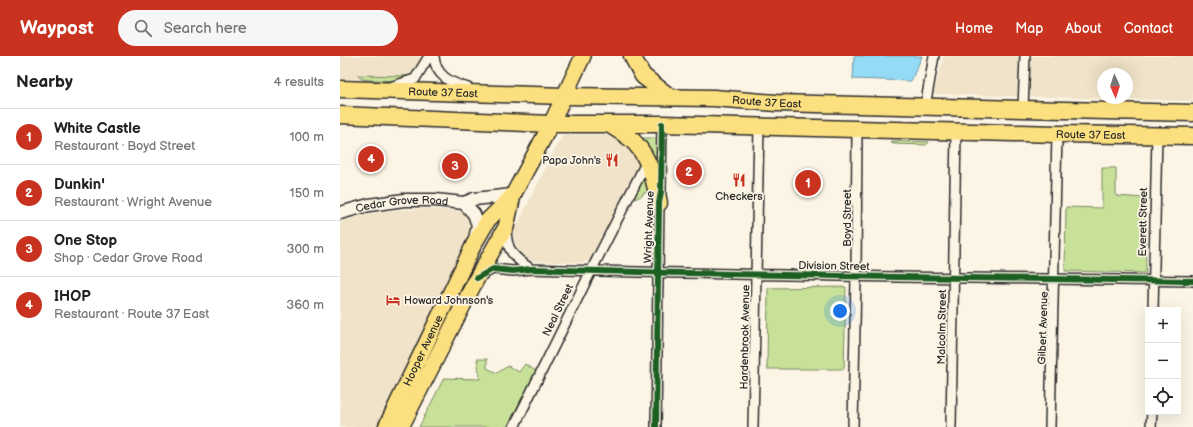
<!DOCTYPE html>
<html lang="en">
<head>
<meta charset="utf-8">
<style>
	:root { --surface:#fff; --page:#f6f6f6; --text:#222; --muted:#767676; --line:#e0e0e0; --accent:#c8321e }
	body { margin:0; font-family:"Balsamiq Sans",sans-serif; background:var(--page); color:var(--text) }
	.controls { position:absolute; right:12px; bottom:12px; display:grid; overflow:hidden; border-radius:0px; box-shadow:0 4px 16px #0002 }
	.controls button { width:36px; height:36px; display:grid; place-items:center; padding:0; border:0; border-bottom:1px solid var(--line); background:var(--surface); color:var(--text); font:20px sans-serif }
	.compass { position:absolute; left:757px; top:12px; width:36px; height:36px; border-radius:50%; background:var(--surface); box-shadow:0 4px 16px #0002; rotate:177deg }
	.you { position:absolute; left:500px; top:255px; width:14px; height:14px; margin:-10px; border:3px solid #fff; border-radius:50%; background:#1a73e8; box-shadow:0 0 0 6px #1a73e833 }
	.badge { display:grid; place-items:center; width:26px; height:26px; border-radius:50%; background:var(--accent); color:#fff; font-size:13px; font-weight:700 }
	.pin { position:absolute; translate:-50% -50%; border:2px solid #fff; box-shadow:0 1px 4px #0006 }
	.list { margin:0; padding:0; list-style:none }
	h2 { display:flex; justify-content:space-between; align-items:center; height:52px; margin:0; padding:0 16px; font-size:17px }
	h2 small { font-size:13px; font-weight:400; color:var(--muted) }
	.list li { display:grid; grid-template-columns:26px 1fr auto; gap:12px; align-items:center; box-sizing:border-box; height:56px; padding:0 16px; border-top:1px solid var(--line) }
	.list b { display:block; font-size:15px; white-space:nowrap }
	.list p { margin:0; font-size:13px; white-space:nowrap; color:var(--muted) }
	.list em { font-size:13px; font-style:normal; color:var(--muted) }
	.icon { flex:none; width:22px; height:22px; fill:none; stroke:currentColor; stroke-width:2; stroke-linecap:round; stroke-linejoin:round }
	.map { position:relative; flex:none; width:853px; height:371px; overflow:hidden }
	header { display:flex; align-items:center; gap:24px; box-sizing:border-box; height:56px; padding:0 20px; background:var(--accent); color:#fff }
	header strong { font-size:19px }
	nav { display:flex; gap:22px; margin-inline-start:auto; font-size:14px }
	.search { width:280px; height:36px; background:var(--page); display:flex; align-items:center; gap:10px; box-sizing:border-box; padding:0 14px; border-radius:22px; color:var(--muted); font-size:15px }
	main { display:flex }
	aside { flex:1; background:var(--surface) }
	.map>svg:first-child { display:block }
</style>
</head>
<body>
<header>
<strong>Waypost</strong>
<div class="search"><svg class="icon" aria-label="search" viewBox="0 0 24 24"><circle cx="10" cy="10" r="6"/><path d="M15 15l6 6"/></svg>Search here</div>
<nav><a>Home</a><a>Map</a><a>About</a><a>Contact</a></nav>
</header>
<main>
<aside>
<h2>Nearby<small>4 results</small></h2>
<ul class="list">
<li><span class="badge">1</span><div><b>White Castle</b><p>Restaurant · Boyd Street</p></div><em>100 m</em></li>
<li><span class="badge">2</span><div><b>Dunkin'</b><p>Restaurant · Wright Avenue</p></div><em>150 m</em></li>
<li><span class="badge">3</span><div><b>One Stop</b><p>Shop · Cedar Grove Road</p></div><em>300 m</em></li>
<li><span class="badge">4</span><div><b>IHOP</b><p>Restaurant · Route 37 East</p></div><em>360 m</em></li>
</ul>
</aside>
<div class="map">
<svg width="853" height="371" viewBox="0 0 853 371">
	<rect width="100%" height="100%" fill="#fcf5e5"/>
	<filter id="ink" filterUnits="userSpaceOnUse"><feTurbulence type="fractalNoise" baseFrequency=".025" numOctaves="2"/><feDisplacementMap in="SourceGraphic" scale="8" xChannelSelector="R" yChannelSelector="G"/><feConvolveMatrix kernelMatrix="1 2 1 2 8 2 1 2 1" color-interpolation-filters="sRGB"/></filter>
	<g filter="url(#ink)">
		<path fill="#f0e3c9" fill-rule="evenodd" d="M0 0H83L72 21 63 25 0 23Z
			M604 0H853V45L593 38ZM763 18H787V42H763Z
			M229 79H268L278 81 299 99V109L254 201 248 205 242 207 191 205 186 202 178 194 173 183V177L219 85 223 80Z
			M86 153 120 155 127 158 132 163 134 176 39 371H0V166L30 157 56 154Z"/>
		<path fill="#c7e198" stroke="#798662" d="M17 19 69 20 72 21 63 25 30 24 22 23Z
			M303 82H317L316 108 302 84Z
			M551 85 589 86 586 89 554 88 551 87Z
			M762 112H776V140L805 142 806 217 725 215 726 151 762 152Z
			M305 118 312 134 306 137H303V139L293 144Z
			M506 231 504 313H427L428 232Z
			M137 303H147V312L157 317 168 310 179 316 185 308 196 315 167 371H79L104 322 140 323Z"/>
		<path fill="#94dbf6" stroke="#6a95a5" d="M514 0H582L571 25 513 23Z"/>
		<g fill="none" stroke-linecap="round" stroke-linejoin="round">
			<g stroke="#2b2b2b" stroke-width="12">
				<path id="minor" d="M94 0C95 20 111 27 128 32
					M50 31 75 23 89 0
					M585 51 594 0
					M683 53 685 0
					M166 173C166 194 174 202 191 213
					M140 220 153 213 173 215 191 213C412 220 632 222 853 225
					M813 254 817 79
					M174 371 251 215 307 105
					M316 371 319 147 321 136 322 68
					M413 371 419 70
					M513 371 516 221 517 73
					M611 371 616 75
					M710 371 717 78
					M811 371 812 356"/>
			</g>
			<g stroke="#2b2b2b" stroke-width="15">
				<g id="tertiary">
					<path d="M124 147 134 158 138 169 135 183"/>
					<path id="s1" d="M0 157 29 149 64 144H95L124 147 134 143 173 139"/>
				</g>
			</g>
			<g stroke="#2b2b2b" stroke-width="18">
				<g id="primary">
					<path id="s2" d="M46 371 134 188 148 164 173 139"/>
					<path d="M61 371 137 222 166 171 173 139 211 68 243 0"/>
				</g>
			</g>
			<g stroke="#2b2b2b" stroke-width="19">
				<g id="trunk">
					<path d="M292 0 303 20 330 41"/>
					<path id="s3" d="M0 33 224 40 374 42 436 47 853 57"/>
					<path id="s4" d="M0 59 211 68H322L717 78 853 80"/>
					<path d="M270 69C278 74 289 80 295 87 310 103 315 126 319 147"/>
				</g>
			</g>
			<use href="#minor" stroke="#fcf5e5" stroke-width="9"/>
			<use href="#tertiary" stroke="#fcf5e5" stroke-width="12"/>
			<use href="#primary" stroke="#fce080" stroke-width="15"/>
			<use href="#trunk" stroke="#fce080" stroke-width="16"/>
			<g stroke="#fcf5e5" stroke-width="8">
				<path id="cycleway" d="M137 222 153 213 173 215 191 213C412 220 632 222 853 225
					M316 371 319 147 321 136 322 68"/>
			</g>
			<use href="#cycleway" stroke="#1b5e20" stroke-width="6"/>
		</g>
	</g>
	<defs>
		<g id="restaurant-bare" transform="scale(1.08)"><path d="M-5-6h1v4h1v-4h1v4h1v-4h1v5L-1.5 .5V6h-2V.5L-5-1ZM5-6V6H3V1.5H1.5Q1.5-4 5-6Z" fill="#c8321e" stroke="#fcf5e5" stroke-width="2.5" paint-order="stroke"/></g>
		<g id="hotel-bare" transform="scale(1.08)"><path d="M-6-4.5h1.5V1H6V5H4.5V3h-9V5H-6ZM-4 0a1.8 1.8 0 1 1 3.6 0ZM.5 0V-2.5h3Q6-2.5 6 0Z" fill="#c8321e" stroke="#fcf5e5" stroke-width="2.5" paint-order="stroke"/></g>
	</defs>
	<g fill-rule="evenodd">
		<use href="#restaurant-bare" x="272" y="104"/>
		<use href="#restaurant-bare" x="399" y="124"/>
		<use href="#hotel-bare" x="53" y="244"/>
	</g>
	<g text-anchor="middle" dominant-baseline="central" stroke-width="3.5" stroke-linejoin="round" paint-order="stroke">
		<g font-size="11" fill="#2b2b2b" stroke="#fcf5e5">
			<text stroke="none"><textPath href="#s3" startOffset="103">Route 37 East</textPath></text>
			<text stroke="none"><textPath href="#s3" startOffset="427">Route 37 East</textPath></text>
			<text stroke="none"><textPath href="#s4" startOffset="751">Route 37 East</textPath></text>
			<text stroke="none"><textPath href="#s1" startOffset="63">Cedar Grove Road</textPath></text>
			<text transform="translate(507 162) rotate(-90)">Boyd Street</text>
			<text transform="translate(803 166) rotate(-89)">Everett Street</text>
			<text transform="translate(309 171) rotate(-88)">Wright Avenue</text>
			<text transform="translate(494 210) rotate(1)">Division Street</text>
			<text transform="translate(218 254) rotate(-64)">Neal Street</text>
			<text transform="translate(602 271) rotate(-89)">Malcolm Street</text>
			<text transform="translate(703 272) rotate(-88)">Gilbert Avenue</text>
			<text transform="translate(405 281) rotate(-89)">Hardenbrook Avenue</text>
			<text stroke="none"><textPath href="#s2" startOffset="85">Hooper Avenue</textPath></text>
		</g>
		<g font-size="11" fill="#2b2b2b" stroke="#fcf5e5" text-anchor="end">
			<text x="261" y="104">Papa John's</text>
			<text x="399" y="140" text-anchor="middle">Checkers</text>
			<text x="64" y="244" text-anchor="start">Howard Johnson's</text>
		</g>
	</g>
</svg>
<div class="controls">
<button>+</button>
<button>−</button>
<button><svg class="icon" aria-label="locate" viewBox="0 0 24 24"><circle cx="12" cy="12" r="6"/><path d="M12 2v4M12 18v4M2 12h4M18 12h4"/></svg></button>
</div>
<svg class="compass" viewBox="-18 -18 36 36"><path d="M0-13l5 13h-10z" fill="#e53935"/><path d="M0 13l5-13h-10z" fill="#767676"/></svg>
<div class="you"></div>
<div class="pin badge" style="left:468px;top:127px">1</div>
<div class="pin badge" style="left:349px;top:116px">2</div>
<div class="pin badge" style="left:115px;top:110px">3</div>
<div class="pin badge" style="left:31px;top:103px">4</div>
</div>
</main>
</body>
</html>
